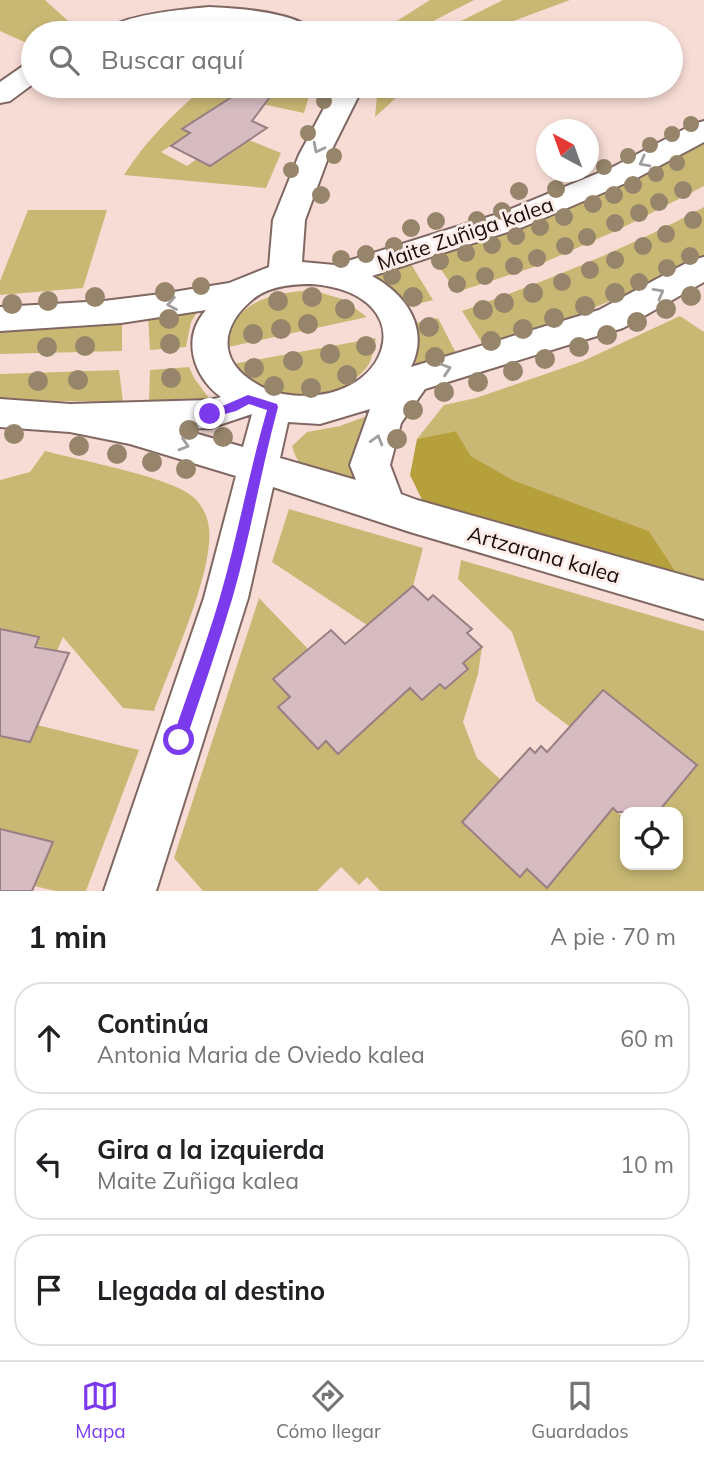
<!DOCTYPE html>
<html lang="es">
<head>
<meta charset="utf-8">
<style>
	:root { --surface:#fff; --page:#f2f2f2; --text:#202124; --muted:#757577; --line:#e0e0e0; --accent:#7c3aed }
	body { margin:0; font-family:Mulish,sans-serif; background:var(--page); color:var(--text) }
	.controls { position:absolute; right:21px; bottom:21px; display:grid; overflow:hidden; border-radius:14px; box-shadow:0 4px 10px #0003 }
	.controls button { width:63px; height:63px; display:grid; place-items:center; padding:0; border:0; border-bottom:2px solid var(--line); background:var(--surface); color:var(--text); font:35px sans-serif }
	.compass { position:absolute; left:536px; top:119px; width:63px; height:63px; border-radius:50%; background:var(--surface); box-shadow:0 4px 10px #0003; rotate:319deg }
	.stop { position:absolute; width:21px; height:21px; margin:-16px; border:5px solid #7c3aed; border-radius:50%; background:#fff }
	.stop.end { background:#7c3aed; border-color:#fff; box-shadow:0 2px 7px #0008 }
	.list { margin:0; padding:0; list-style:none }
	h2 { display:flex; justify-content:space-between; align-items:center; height:91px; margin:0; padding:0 28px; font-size:30px }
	h2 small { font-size:23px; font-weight:400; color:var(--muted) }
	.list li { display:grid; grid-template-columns:46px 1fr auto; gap:21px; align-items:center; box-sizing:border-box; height:112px; margin:0 14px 14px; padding:0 14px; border:2px solid var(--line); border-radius:28px }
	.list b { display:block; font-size:26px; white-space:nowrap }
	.list p { margin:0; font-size:23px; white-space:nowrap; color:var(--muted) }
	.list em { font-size:23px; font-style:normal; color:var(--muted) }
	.icon { flex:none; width:38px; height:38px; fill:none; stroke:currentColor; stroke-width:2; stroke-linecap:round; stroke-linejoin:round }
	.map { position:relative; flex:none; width:704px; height:891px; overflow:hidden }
	.search { position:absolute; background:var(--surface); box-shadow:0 4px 10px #0003; left:21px; right:21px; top:21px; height:77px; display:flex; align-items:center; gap:18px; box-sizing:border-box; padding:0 24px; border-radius:38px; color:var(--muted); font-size:26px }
	.sheet { height:469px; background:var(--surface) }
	nav { display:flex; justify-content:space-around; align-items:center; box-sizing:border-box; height:98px; border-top:2px solid var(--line); background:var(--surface); font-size:19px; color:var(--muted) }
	nav a { display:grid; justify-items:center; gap:4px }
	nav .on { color:var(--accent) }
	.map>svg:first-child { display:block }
</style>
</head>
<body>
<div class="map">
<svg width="704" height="891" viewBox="0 0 704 891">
	<rect width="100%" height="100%" fill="#f7dcd5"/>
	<path fill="#c8b874" d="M0 0H45L78 30 71 33H33V46L0 31Z
		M430 0H474L410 33H378Z
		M503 0H570L481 33H437Z
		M193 86H234L271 95 278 86H312L304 113 235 98 214 117 206 113 183 128 190 133 161 152 187 166 197 159 210 166 249 140 281 153 266 188 124 175C145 142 170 117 200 91Z
		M378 86H409L375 117Z
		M704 142V186L620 229 534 267 457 292 432 257 588 200Z
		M704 207V257C633 293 561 323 486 349L462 311C546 281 626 249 704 207Z
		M28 210H107L83 288 0 295V281Z
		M411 264 433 300 406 307 364 275Z
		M312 290 342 299 367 317 228 347C231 300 274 293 312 290Z
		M199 309 191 322 186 347 150 350 148 316Z
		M680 316 704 332V585L680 578 649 531 513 480 471 456 456 431 417 439 444 405 476 398 583 361Z
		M122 317V351L0 354V329Z
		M438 318 458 357 413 370 418 353 416 323Z
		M376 338C374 345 373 357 369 364 353 389 311 402 282 397 263 393 244 378 233 364Z
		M189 367 194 378 214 405 149 403 150 370Z
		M119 370 123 402 0 400V374Z
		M378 412 360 489C331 480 300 479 292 446L307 432 340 426Z
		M45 451C78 460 170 477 192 496 201 503 208 516 209 528 214 572 170 667 154 711L123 708 63 637 57 651 35 645 39 637 0 636V480L30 472Z
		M289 509 423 548 413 586 367 625 272 562Z
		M461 560 704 631V891H380L367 877 359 885 341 867 317 891H203L174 858 259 598 309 650 273 679 290 697 279 706 326 741 337 754 410 688 440 684 446 689 468 669 463 663 482 647 478 674 463 722 477 758 501 780 462 822 520 877 527 869 547 887 613 808 625 819V865H678V812H658L697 765 604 690 570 727 536 701 512 632 458 579Z
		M37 725 139 750 86 891H56L34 886 52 842 0 829V736L29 742Z"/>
	<path fill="#b6a03b" d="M456 431 471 456 513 480 649 531 680 578 424 504 410 475 417 439Z"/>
	<path fill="#d6bbc1" stroke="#987f84" stroke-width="2" d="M249 86H278L252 121 267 128 210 166 171 146 190 133 182 129Z
		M413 586 428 600 433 595 472 629 467 633 482 647 463 663 468 669 445 689 440 684 422 700 410 688 338 754 326 741 318 749 278 707 290 697 273 679 331 630 345 644Z
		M0 629 39 637 35 647 69 653 30 742 0 736Z
		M603 690 697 765 658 812H617L613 808 547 888 527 869 520 877 462 822 530 748 535 753 541 746 547 752Z
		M0 829 53 842 32 891H0Z"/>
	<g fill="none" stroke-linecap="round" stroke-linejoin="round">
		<g stroke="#806862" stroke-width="4">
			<path id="street" d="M209 7C234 8 300 12 315 33H280L256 26 209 23 142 33H103C115 15 187 9 209 7Z
				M33 64V84L10 101 0 103V82L23 66Z
				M330 86H358V97L329 155 305 220 302 262 335 265 501 213 613 167 694 124 704 121V142L635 179 523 227 372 276C406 294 430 329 411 367L599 310 692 260 704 257V282L623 328 425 389 401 423 390 465 401 494 417 500 704 581V619L410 532 273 487 248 598 156 891H104L204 598 236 476 130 444 70 432 0 427V399L70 404 210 400 221 397C193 376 181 338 206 310L121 323 0 331V307L104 301 161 294 229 283 269 267 273 220 299 155 330 97ZM312 284C430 294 389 412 283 394 270 392 259 386 249 379 217 356 223 324 252 300 268 286 292 284 312 284ZM370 409 350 465 356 480 280 458 288 422 320 424ZM252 414 243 447 180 429 210 428Z"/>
		</g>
		<use href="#street" fill="#fff" fill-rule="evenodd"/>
	</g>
	<g fill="#96856b">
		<circle cx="324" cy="101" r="8"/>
		<circle cx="691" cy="124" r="8"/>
		<circle cx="308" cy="133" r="8"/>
		<circle cx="672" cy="134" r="8"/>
		<circle cx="650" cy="145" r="8"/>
		<circle cx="334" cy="156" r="8"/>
		<circle cx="628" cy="156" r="8"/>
		<circle cx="677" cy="163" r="8"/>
		<circle cx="604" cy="167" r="8"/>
		<circle cx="291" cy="170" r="8"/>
		<circle cx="656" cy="174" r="8"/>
		<circle cx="633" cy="185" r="9"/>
		<circle cx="556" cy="189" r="9"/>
		<circle cx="683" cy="190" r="9"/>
		<circle cx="519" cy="191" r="9"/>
		<circle cx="321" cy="195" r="9"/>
		<circle cx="614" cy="195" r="9"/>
		<circle cx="659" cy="202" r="9"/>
		<circle cx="593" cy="204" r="9"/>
		<circle cx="502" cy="211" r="9"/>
		<circle cx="639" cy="213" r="9"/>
		<circle cx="564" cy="217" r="9"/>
		<circle cx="477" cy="220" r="9"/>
		<circle cx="693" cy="220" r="9"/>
		<circle cx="436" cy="221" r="9"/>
		<circle cx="615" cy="223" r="9"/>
		<circle cx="540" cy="227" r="9"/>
		<circle cx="411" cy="228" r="9"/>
		<circle cx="666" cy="234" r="9"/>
		<circle cx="516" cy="236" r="9"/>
		<circle cx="587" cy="237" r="9"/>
		<circle cx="492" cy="245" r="9"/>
		<circle cx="394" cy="246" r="9"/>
		<circle cx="565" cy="246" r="9"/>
		<circle cx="643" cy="246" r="9"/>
		<circle cx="466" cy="253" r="9"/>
		<circle cx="366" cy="254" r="9"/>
		<circle cx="690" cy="256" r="9"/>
		<circle cx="537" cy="258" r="9"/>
		<circle cx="341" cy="259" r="9"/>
		<circle cx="615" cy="260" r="9"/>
		<circle cx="440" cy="261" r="9"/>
		<circle cx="514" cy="266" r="9"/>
		<circle cx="667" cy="268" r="9"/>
		<circle cx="590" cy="270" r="9"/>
		<circle cx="392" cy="276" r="9"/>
		<circle cx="485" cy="276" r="9"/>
		<circle cx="562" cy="282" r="9"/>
		<circle cx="639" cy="282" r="9"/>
		<circle cx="457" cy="284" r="9"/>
		<circle cx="201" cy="286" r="9"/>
		<circle cx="165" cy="292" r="10"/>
		<circle cx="533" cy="293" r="10"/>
		<circle cx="615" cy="293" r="10"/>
		<circle cx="691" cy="296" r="10"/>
		<circle cx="95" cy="297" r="10"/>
		<circle cx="312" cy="297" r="10"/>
		<circle cx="413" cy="297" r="10"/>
		<circle cx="48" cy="301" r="10"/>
		<circle cx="278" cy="301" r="10"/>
		<circle cx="504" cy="303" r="10"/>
		<circle cx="12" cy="304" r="10"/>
		<circle cx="585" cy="306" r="10"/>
		<circle cx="345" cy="309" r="10"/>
		<circle cx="666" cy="309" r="10"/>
		<circle cx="483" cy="310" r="10"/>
		<circle cx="554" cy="318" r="10"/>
		<circle cx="169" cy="319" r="10"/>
		<circle cx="637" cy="322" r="10"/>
		<circle cx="308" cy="324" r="10"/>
		<circle cx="429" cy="327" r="10"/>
		<circle cx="281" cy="329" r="10"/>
		<circle cx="523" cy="329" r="10"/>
		<circle cx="253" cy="334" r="10"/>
		<circle cx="607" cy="335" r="10"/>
		<circle cx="491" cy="341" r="10"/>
		<circle cx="170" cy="344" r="10"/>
		<circle cx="85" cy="346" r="10"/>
		<circle cx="366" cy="346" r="10"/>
		<circle cx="47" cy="347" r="10"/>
		<circle cx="579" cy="347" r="10"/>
		<circle cx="330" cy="354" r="10"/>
		<circle cx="435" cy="357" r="10"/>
		<circle cx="545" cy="359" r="10"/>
		<circle cx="293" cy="361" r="10"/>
		<circle cx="254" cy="368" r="10"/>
		<circle cx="513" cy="371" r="10"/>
		<circle cx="347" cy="375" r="10"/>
		<circle cx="171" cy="378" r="10"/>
		<circle cx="78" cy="380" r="10"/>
		<circle cx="38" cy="381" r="10"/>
		<circle cx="478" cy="382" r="10"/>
		<circle cx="274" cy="386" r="10"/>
		<circle cx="311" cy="388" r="10"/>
		<circle cx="444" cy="392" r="10"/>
		<circle cx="413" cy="410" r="10"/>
		<circle cx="189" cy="430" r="10"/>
		<circle cx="14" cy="434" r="10"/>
		<circle cx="223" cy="437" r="10"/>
		<circle cx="397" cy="439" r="10"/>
		<circle cx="79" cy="446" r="10"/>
		<circle cx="117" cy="454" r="10"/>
		<circle cx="152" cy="462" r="10"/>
		<circle cx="186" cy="469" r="10"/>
	</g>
	<defs><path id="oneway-chevron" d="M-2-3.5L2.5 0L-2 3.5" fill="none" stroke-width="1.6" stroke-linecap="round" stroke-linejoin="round" transform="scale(1.75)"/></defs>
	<g stroke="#a19e9d">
		<use href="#oneway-chevron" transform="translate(318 148) rotate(117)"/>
		<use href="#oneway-chevron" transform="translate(644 162) rotate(152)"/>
		<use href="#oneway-chevron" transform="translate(659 293) rotate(-29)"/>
		<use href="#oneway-chevron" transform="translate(172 304) rotate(171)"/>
		<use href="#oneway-chevron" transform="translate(446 369) rotate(-18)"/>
		<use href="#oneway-chevron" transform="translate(377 440) rotate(-74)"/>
		<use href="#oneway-chevron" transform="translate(184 445) rotate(17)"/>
	</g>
	<path fill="#7c3aed" d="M248 395 277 404 278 407C261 470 251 533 233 596 219 644 202 692 186 740L179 746 172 740C188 692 206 645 220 597 238 535 249 472 267 410L249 404 236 411 210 418 204 414Z"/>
	<g text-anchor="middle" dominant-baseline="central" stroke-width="6" stroke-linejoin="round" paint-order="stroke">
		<g font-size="21" fill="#150c0a" stroke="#fdece8">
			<text transform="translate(465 233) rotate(-19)">Maite Zuñiga kalea</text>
			<text transform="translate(544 554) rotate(16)">Artzarana kalea</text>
		</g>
	</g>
</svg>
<div class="controls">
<button><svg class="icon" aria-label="locate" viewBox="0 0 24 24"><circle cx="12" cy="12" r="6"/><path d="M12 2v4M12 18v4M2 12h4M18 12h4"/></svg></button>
</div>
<svg class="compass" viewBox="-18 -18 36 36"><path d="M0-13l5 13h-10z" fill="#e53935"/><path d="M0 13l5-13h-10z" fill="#757577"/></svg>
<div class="stop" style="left:179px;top:740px"></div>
<div class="stop end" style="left:210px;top:414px"></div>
<div class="search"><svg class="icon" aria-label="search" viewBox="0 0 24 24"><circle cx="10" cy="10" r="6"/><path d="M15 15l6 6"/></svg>Buscar aquí</div>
</div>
<section class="sheet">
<h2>1 min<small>A pie · 70 m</small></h2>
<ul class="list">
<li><svg class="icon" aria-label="ahead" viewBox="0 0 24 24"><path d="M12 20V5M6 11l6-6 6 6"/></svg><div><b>Continúa</b><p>Antonia Maria de Oviedo kalea</p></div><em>60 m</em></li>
<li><svg class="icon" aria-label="left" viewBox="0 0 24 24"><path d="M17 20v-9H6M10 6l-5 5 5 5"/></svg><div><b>Gira a la izquierda</b><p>Maite Zuñiga kalea</p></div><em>10 m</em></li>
<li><svg class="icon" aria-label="arrive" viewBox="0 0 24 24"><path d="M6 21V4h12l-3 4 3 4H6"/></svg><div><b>Llegada al destino</b></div></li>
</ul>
</section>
<nav>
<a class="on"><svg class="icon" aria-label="map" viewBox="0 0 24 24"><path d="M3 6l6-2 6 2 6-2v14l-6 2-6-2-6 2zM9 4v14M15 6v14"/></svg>Mapa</a>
<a><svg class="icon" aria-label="directions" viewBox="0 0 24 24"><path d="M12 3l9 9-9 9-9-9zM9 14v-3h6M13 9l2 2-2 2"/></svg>Cómo llegar</a>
<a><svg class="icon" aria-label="saved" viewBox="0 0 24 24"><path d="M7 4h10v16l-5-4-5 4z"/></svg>Guardados</a>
</nav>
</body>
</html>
